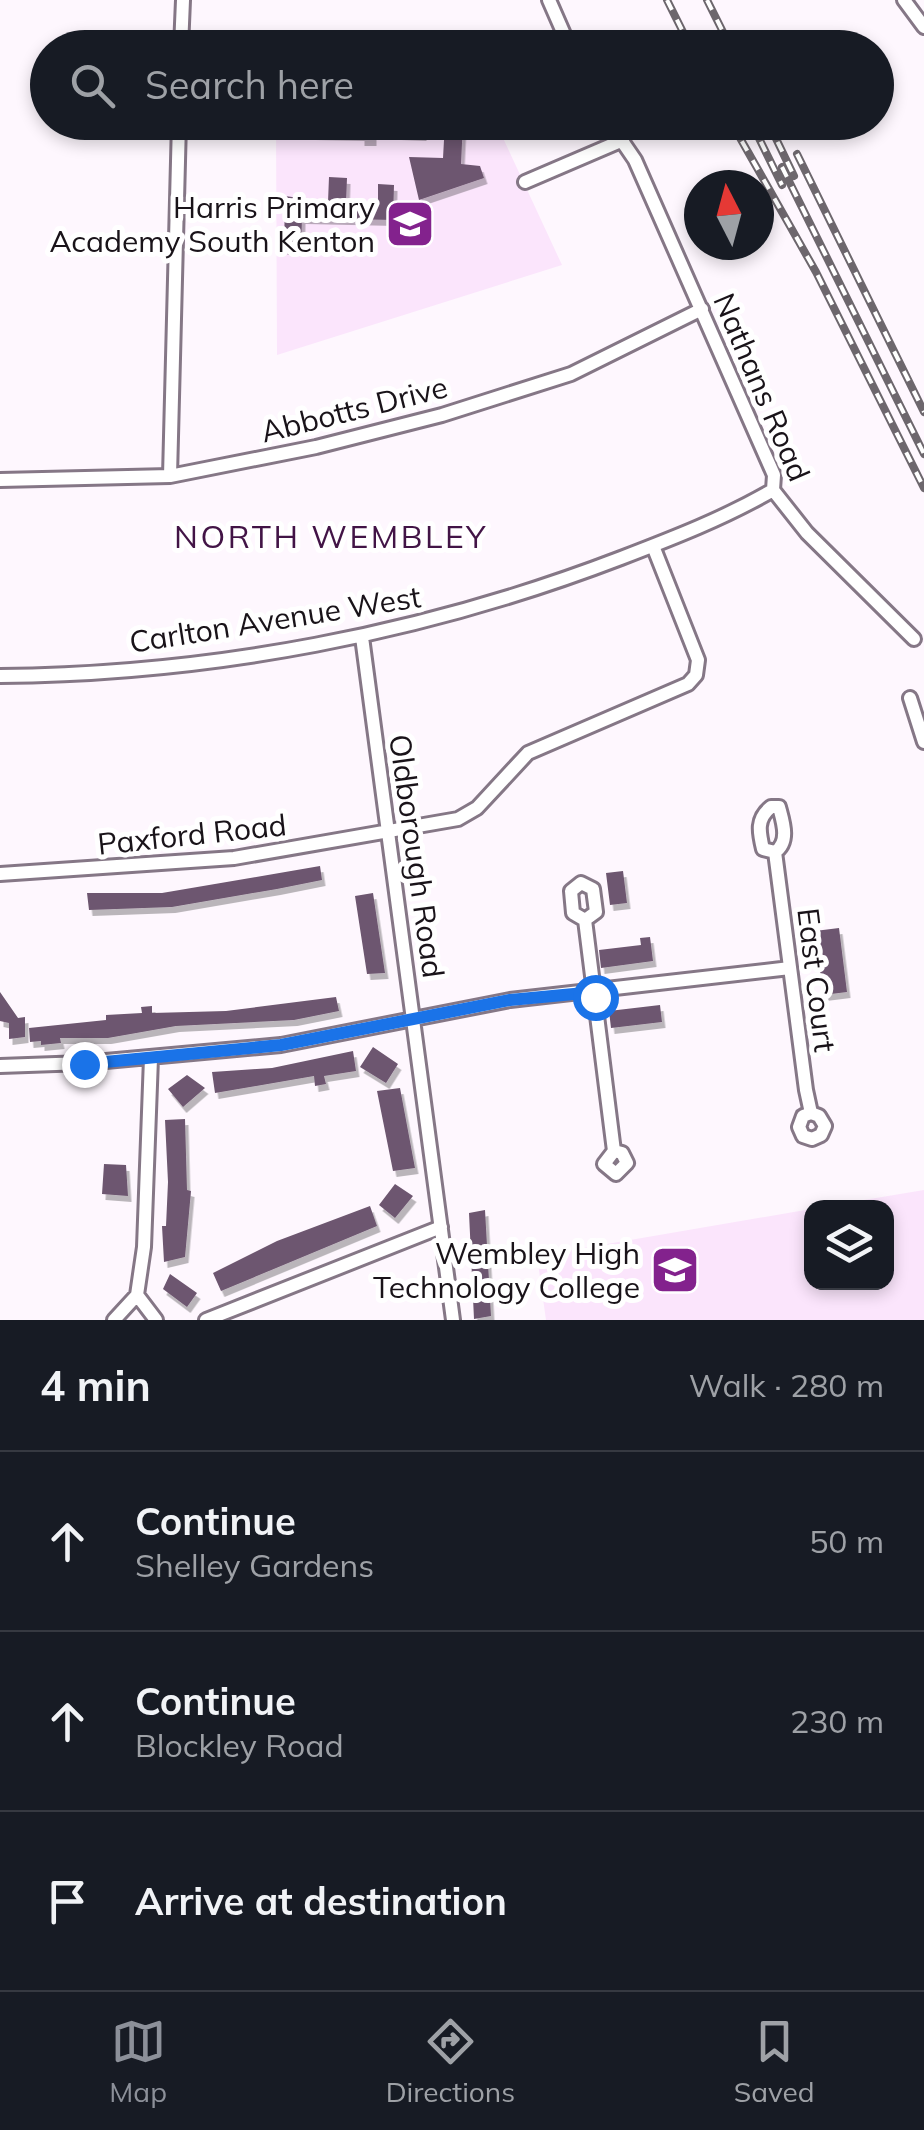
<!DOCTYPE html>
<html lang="en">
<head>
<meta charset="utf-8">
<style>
	:root { --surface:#171b24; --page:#20242c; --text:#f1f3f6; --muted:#9ea1a6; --line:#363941; --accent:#8c9099 }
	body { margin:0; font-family:Mulish,sans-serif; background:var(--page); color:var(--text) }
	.controls { position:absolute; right:30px; bottom:30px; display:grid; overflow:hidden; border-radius:20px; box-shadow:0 5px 15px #0003 }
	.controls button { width:90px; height:90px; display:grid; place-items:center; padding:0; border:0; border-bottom:2px solid var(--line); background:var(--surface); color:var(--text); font:50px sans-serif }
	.compass { position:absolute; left:684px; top:170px; width:90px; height:90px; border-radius:50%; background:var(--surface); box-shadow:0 5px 15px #0003; rotate:354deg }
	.stop { position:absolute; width:30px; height:30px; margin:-22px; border:8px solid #1a73e8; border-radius:50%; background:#fff }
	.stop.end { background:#1a73e8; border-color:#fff; box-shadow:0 2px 10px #0008 }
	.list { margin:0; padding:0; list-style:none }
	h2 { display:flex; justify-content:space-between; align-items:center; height:130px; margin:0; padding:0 40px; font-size:42px }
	h2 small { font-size:32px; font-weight:400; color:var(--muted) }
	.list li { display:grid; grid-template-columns:65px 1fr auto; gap:30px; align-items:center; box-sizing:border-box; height:180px; padding:0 40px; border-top:2px solid var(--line) }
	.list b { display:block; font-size:38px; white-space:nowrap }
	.list p { margin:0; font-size:32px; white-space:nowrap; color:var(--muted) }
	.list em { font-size:32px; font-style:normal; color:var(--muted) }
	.icon { flex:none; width:55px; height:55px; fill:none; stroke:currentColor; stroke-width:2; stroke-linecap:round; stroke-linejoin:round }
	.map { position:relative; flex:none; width:924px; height:1320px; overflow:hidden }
	.search { position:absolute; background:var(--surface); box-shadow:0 5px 15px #0003; left:30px; right:30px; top:30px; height:110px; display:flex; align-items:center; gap:25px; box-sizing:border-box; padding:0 35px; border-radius:55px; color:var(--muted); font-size:38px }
	.sheet { height:670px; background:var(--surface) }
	nav { display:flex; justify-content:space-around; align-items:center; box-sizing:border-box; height:140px; border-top:2px solid var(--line); background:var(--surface); font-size:28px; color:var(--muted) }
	nav a { display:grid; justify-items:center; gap:5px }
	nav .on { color:var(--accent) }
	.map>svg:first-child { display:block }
</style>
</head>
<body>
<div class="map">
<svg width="924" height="1320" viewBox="0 0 924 1320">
	<defs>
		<filter id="shadow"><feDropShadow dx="3.5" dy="6" stdDeviation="0" flood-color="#0004"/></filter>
	</defs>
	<rect width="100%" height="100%" fill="#fef7fe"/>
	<path fill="#fbe5fc" d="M276 123H496L562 265 277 355Z
		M924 1190V1320H546L537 1256 811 1209 812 1282H886V1208L822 1207Z"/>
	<path fill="#6d576f" filter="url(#shadow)" d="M312 122H424L423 135 397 134 395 130V134L373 133V140H361V135L311 134Z
		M445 122H463L461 164 480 166 484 178 419 200 409 157 443 158Z
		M329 177 347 178 346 203H378V184L394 185 393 220 302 218 301 249H284L285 196 328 202Z
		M320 866 322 880 277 889 172 907 89 910 87 893H162Z
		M623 871 627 903 610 905 606 873Z
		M373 893 385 973 367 974 355 896Z
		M839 928 847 992 823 995 815 931Z
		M650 937 653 961 601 968 599 950 641 945 640 938Z
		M0 992 18 1018 25 1017V1037L9 1039V1023L0 1021Z
		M336 997 339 1011 294 1020 176 1026 108 1038H60L61 1043 41 1045V1041L30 1042 29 1028 106 1020V1015L142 1013 141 1007 152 1006V1013L226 1011Z
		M660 1005 662 1022 611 1028 609 1011Z
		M373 1047 398 1064 386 1083 360 1067Z
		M353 1051 356 1071 324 1076 326 1084 315 1086 314 1076 215 1093 212 1072 272 1068Z
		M187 1075 205 1088 183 1107 168 1089Z
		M400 1088 415 1168 393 1171 377 1091Z
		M185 1119 187 1190 191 1191 185 1257 164 1262 162 1226H166L168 1182 165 1120Z
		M104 1164 126 1165 128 1196 102 1194Z
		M395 1184 413 1196 395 1218 379 1205Z
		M370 1206 377 1226 221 1291 213 1273 277 1241Z
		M485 1210 491 1316 474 1319 469 1213Z
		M170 1274 197 1293 187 1307 163 1289Z"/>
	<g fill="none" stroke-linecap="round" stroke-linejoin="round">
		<g stroke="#857786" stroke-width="18">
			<path id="minor" d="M549 0 570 48
				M904 0 924 27
				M181 48 183 0
				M609 122 635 160 774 475 773 490 807 533 914 639
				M525 182 623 140
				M170 476 179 122
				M0 480 170 476 316 447 442 415 571 374 702 309
				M362 637 453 1320
				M0 676C212 674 423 634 621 558 673 538 725 518 773 490
				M910 698 924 742
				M775 852 763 849C759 832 756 819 771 807H779C783 822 790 842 775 852L806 1090 811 1113 819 1116 825 1126 821 1135 812 1139 803 1136 799 1127 803 1116 811 1113
				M0 874 234 858 458 819 477 808 528 753 688 684 696 675 698 660 653 546
				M581 883 593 889 596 912 585 920 573 913 571 891Z
				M585 920 614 1151 604 1164 616 1174 627 1163 622 1153 614 1151
				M151 1058 144 1247 137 1295 156 1320
				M0 1066 84 1063 281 1045 510 1000 790 968
				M114 1320 137 1295
				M206 1320 441 1227"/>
		</g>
		<use href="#minor" stroke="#fff" stroke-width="12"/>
		<g stroke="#6d676d" stroke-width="8">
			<path id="rail" d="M667 0 691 48
				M707 0 731 48
				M731 122 816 272 924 488
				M751 122 782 185
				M768 122 794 176
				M797 154 924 412
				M782 167 924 454"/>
		</g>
		<use href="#rail" stroke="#fff" stroke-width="4" stroke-dasharray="11" stroke-linecap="butt"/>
	</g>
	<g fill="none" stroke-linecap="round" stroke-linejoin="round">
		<path stroke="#1a73e8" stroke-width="12" d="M84 1064 281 1045 510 1000 595 992V997"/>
	</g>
	<defs>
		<g id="school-square" transform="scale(2.5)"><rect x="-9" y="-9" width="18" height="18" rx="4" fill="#83228d" stroke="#fff"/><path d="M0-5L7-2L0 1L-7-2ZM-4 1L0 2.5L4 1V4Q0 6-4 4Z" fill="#fff"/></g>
	</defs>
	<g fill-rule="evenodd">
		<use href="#school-square" x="410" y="224"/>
		<use href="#school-square" x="675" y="1270"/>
	</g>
	<g text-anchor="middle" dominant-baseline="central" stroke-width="10" stroke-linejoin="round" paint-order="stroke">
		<g font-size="30" fill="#191319" stroke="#fff" text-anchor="end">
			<text x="375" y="207">Harris Primary<tspan x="375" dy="34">Academy South Kenton</tspan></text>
			<text x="640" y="1253">Wembley High<tspan x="640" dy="34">Technology College</tspan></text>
		</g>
		<g font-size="30" fill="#191319" stroke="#fff">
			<text transform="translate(762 387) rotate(67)">Nathans Road</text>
			<text transform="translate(354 409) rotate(-14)">Abbotts Drive</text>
			<text transform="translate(275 619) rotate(-9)">Carlton Avenue West</text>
			<text transform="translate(192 834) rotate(-6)">Paxford Road</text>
			<text transform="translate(417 856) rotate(82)">Oldborough Road</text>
			<text transform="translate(817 980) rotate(83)">East Court</text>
		</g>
		<g font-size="32" letter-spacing="2.5" fill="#421446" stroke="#fff">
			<text x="331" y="536">NORTH WEMBLEY</text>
		</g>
	</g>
</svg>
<div class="controls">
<button><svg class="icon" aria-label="layers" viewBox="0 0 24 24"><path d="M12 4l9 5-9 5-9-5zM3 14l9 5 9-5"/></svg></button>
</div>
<svg class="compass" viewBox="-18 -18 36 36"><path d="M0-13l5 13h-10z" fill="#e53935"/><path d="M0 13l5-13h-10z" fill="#9ea1a6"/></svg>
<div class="stop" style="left:595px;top:997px"></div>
<div class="stop end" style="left:84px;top:1064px"></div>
<div class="search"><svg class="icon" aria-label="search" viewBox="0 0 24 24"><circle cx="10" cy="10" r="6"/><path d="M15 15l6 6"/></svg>Search here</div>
</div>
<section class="sheet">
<h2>4 min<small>Walk · 280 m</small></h2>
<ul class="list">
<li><svg class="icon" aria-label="ahead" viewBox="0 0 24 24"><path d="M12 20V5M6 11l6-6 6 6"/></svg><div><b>Continue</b><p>Shelley Gardens</p></div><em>50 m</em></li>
<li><svg class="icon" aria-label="ahead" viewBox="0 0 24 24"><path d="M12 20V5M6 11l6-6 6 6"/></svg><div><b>Continue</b><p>Blockley Road</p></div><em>230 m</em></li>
<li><svg class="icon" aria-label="arrive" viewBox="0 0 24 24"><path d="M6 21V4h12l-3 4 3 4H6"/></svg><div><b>Arrive at destination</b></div></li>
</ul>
</section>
<nav>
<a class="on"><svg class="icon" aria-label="map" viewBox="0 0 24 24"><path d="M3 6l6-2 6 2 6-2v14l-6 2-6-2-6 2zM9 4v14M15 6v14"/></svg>Map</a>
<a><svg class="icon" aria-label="directions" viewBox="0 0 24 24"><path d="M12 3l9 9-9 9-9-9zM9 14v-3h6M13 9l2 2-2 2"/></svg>Directions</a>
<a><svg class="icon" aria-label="saved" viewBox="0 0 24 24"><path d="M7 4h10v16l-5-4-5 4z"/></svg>Saved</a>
</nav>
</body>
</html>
